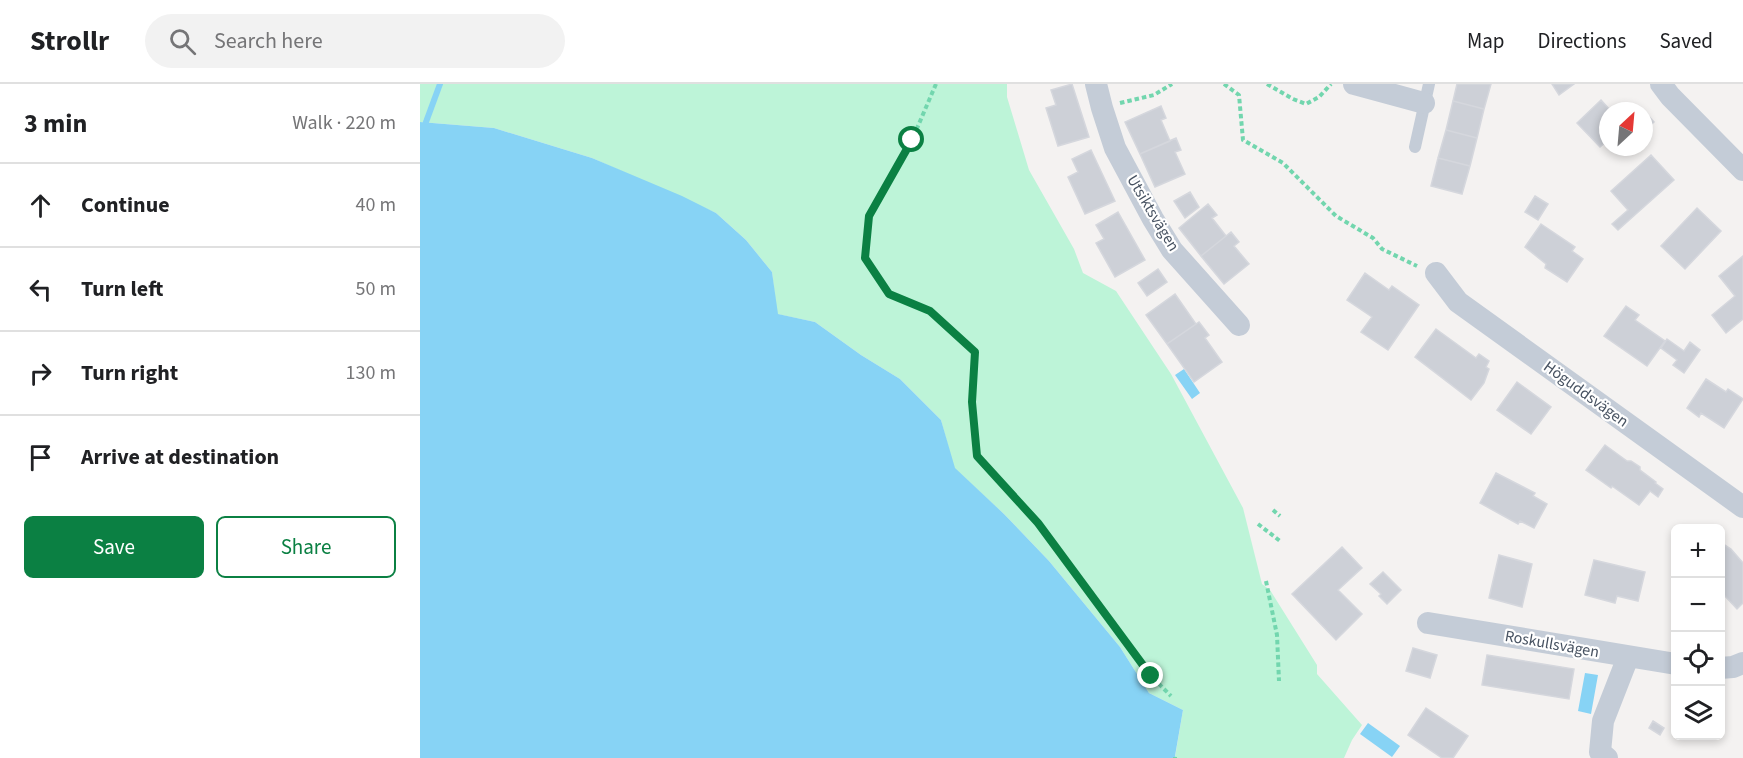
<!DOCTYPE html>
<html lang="en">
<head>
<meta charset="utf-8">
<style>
	:root { --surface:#fff; --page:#f2f2f2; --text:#202124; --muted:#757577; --line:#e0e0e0; --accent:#0b8043 }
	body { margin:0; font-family:"Source Sans 3",sans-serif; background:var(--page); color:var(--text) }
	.controls { position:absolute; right:18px; bottom:18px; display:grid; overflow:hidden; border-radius:9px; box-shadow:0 3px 9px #0003 }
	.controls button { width:54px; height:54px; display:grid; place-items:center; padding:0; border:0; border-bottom:2px solid var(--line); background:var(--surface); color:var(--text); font:30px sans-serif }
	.compass { position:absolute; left:1179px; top:18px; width:54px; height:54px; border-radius:50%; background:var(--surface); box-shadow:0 3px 9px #0003; rotate:26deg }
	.stop { position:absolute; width:18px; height:18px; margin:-14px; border:4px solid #0b8043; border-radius:50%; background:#fff }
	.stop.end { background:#0b8043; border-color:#fff; box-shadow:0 2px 6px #0008 }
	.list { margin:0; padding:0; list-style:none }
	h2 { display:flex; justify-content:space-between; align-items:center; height:78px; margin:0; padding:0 24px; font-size:26px }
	h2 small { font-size:20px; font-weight:400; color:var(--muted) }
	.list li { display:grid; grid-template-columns:39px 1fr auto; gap:18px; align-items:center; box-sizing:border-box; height:84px; padding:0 24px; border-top:2px solid var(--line) }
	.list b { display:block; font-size:22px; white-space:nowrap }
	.list em { font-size:20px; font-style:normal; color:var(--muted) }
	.actions { display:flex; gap:12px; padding:18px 24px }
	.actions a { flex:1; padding:14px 0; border:2px solid var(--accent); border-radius:9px; text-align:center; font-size:21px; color:var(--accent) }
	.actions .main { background:var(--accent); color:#fff }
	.icon { flex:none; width:33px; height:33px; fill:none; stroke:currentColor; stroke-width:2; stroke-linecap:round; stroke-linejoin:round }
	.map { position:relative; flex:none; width:1323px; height:674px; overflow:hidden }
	header { display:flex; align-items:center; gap:36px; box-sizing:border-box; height:84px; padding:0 30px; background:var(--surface); border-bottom:2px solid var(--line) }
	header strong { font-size:28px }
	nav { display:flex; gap:33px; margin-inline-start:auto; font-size:21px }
	.search { width:420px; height:54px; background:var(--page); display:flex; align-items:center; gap:15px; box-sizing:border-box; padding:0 21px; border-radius:33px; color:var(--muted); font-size:22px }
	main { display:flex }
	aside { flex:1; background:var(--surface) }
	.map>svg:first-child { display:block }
</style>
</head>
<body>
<header>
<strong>Strollr</strong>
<div class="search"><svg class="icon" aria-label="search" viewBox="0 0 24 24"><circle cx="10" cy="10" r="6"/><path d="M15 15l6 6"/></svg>Search here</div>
<nav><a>Map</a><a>Directions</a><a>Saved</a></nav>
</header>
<main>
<aside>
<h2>3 min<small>Walk · 220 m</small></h2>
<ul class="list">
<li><svg class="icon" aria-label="ahead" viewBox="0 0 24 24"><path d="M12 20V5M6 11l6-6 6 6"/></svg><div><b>Continue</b></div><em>40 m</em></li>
<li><svg class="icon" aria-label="left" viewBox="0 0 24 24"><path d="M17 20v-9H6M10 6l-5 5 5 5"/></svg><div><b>Turn left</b></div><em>50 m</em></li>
<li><svg class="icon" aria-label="right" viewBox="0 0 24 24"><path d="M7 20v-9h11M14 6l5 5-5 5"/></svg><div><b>Turn right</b></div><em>130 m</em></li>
<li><svg class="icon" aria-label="arrive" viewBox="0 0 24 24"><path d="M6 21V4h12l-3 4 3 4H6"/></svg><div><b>Arrive at destination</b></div></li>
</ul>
<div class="actions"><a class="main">Save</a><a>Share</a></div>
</aside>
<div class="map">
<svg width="1323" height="674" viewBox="0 0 1323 674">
	<rect width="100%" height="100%" fill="#f4f2f1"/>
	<path fill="#bdf4d8" d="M0 0H587V13L609 86 654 165 663 189 696 207 751 290 823 424 842 500 850 506 897 581V590L942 641 932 656 924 674H756L755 673 763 626 729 609 700 563 629 477 584 430 534 384 521 336 480 295 441 271 395 238 357 230 352 188 326 156 296 129 172 74 74 44 0 38Z"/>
	<path fill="#87d3f5" d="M0 38 74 44 172 74 262 112 296 129 326 156 352 188 358 230 395 238 441 271 480 295 521 336 535 384 584 430 629 477 700 563 729 609 763 626 755 672 756 674H0Z
		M764 285 780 309 772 315 755 291Z
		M1165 589 1178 591 1171 630 1158 627Z
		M948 639 980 662 972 673 940 650Z"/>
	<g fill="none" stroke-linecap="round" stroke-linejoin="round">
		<path stroke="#87d3f5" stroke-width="6" d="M6 38 20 0"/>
	</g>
	<path fill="#cdd0d7" stroke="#d5d7dd" stroke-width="1.5" d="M652 0 669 53 638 62 626 24 636 21 631 6Z
		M1037 0H1071L1064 25 1033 17Z
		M1132 0H1154L1139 11Z
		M1181 16 1191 27H1188V56L1180 63 1157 39Z
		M1033 17 1064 25 1057 54 1026 46Z
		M741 22 746 34 741 36 750 57 720 70 705 38Z
		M1224 27 1234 38 1224 47Z
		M1026 46 1057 54 1050 82 1018 74Z
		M756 54 761 66 755 68 765 90 735 103 720 70Z
		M671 66 695 117 665 130 648 93 658 88 652 75Z
		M1231 71 1254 96 1198 146 1192 140 1208 126 1191 107Z
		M1018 74 1050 82 1042 110 1011 102Z
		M770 108 779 123 765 134 754 117Z
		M1115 112 1128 120 1118 136 1105 128Z
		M788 120 797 131 792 134 806 152 781 172 759 144Z
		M1277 124 1301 147 1265 185 1241 162Z
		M698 128 725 176 695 193 676 159 684 155 676 141Z
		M1121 140 1155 163 1152 167 1163 175 1147 198 1125 184 1126 180 1105 163Z
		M811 148 819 158 814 162 829 180 804 200 781 172Z
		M1323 172V235L1306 249 1292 231 1315 212 1299 192Z
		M738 185 747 198 727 212 718 199Z
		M945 189 969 206 972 202 999 221 968 266 941 248 952 233 927 216Z
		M755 210 776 240 747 260 726 231Z
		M1206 222 1219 231 1215 236 1245 257 1227 282 1184 252Z
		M779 238 789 251 785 254 802 278 774 298 747 260Z
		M1016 245 1056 274 1059 270 1069 277 1066 283 1069 285 1064 299 1051 316 995 273Z
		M1247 255 1264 267 1270 258 1280 266 1264 289 1253 281 1257 276 1241 264Z
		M1286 295 1306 308 1308 305 1323 315 1304 344 1281 329 1279 333 1267 324Z
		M1097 298 1131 323 1111 350 1077 326Z
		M1185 361 1207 377H1211L1220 383V386L1236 398 1235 399 1243 405 1238 413 1230 407 1219 421 1192 402 1191 404 1166 386Z
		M1076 389 1115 409 1113 412 1127 420 1114 444 1100 437 1098 440 1060 419Z
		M1300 458 1311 465 1323 479V519L1317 525 1304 511 1300 514Z
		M922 463 942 484 918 506 942 530 916 556 872 510Z
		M1079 471 1112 480 1102 523 1069 514Z
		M1174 476 1225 488 1218 517 1197 512 1195 519 1165 511Z
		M963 488 981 506 967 520 959 512 961 510 950 500Z
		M993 564 1017 571 1010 594 986 587Z
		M1067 571 1154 585 1149 615 1062 601Z
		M1006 624 1048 652 1033 674H1022L988 651Z
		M1233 637 1244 644 1240 651 1229 644Z"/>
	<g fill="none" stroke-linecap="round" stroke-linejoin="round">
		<path stroke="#72d6ae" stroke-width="4" stroke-dasharray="4.5 3" stroke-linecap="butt" d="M516 0 492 56 449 132 445 174 469 210 510 227 555 268 552 318 557 372 618 439 731 592 751 612
			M804 0 819 11 823 56 863 79 916 132 953 154 962 165 997 182
			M847 0 873 15 886 20 899 13 911 0
			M700 19 734 11 752 0
			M853 426 860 432
			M838 440 860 457
			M846 497 857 551 859 597
			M755 674V673"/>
		<path stroke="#c4ccd7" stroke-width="12" d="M995 63 1009 0"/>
		<path stroke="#c4ccd7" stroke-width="22" d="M676 0 682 24 695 64 733 135 752 166 819 241
			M934 0 1004 19
			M1241 0 1250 12 1323 86
			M1016 189 1038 218 1323 423
			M1008 539 1256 580
			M1300 584 1313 583 1323 579
			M1187 674 1180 668 1183 637 1208 573"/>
	</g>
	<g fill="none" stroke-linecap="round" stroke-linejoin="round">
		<path stroke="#0b8043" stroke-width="8" d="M492 56 449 132 445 174 469 210 510 227 555 268 552 318 557 372 618 439 731 592"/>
	</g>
	<g text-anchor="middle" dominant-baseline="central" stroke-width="4.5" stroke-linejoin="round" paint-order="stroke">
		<g font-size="16" fill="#475261" stroke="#fff">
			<text transform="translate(733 129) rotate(59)">Utsiktsvägen</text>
			<text transform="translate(1166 310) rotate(36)">Höguddsvägen</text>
			<text transform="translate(1132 560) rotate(10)">Roskullsvägen</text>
		</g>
	</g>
</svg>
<div class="controls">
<button>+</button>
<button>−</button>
<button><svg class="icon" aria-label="locate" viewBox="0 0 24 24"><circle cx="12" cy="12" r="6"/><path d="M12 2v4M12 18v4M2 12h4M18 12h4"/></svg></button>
<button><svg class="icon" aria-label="layers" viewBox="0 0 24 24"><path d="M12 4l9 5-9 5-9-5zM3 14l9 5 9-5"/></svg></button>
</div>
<svg class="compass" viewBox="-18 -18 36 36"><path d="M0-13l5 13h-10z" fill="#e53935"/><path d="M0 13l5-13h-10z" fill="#757577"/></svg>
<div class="stop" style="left:492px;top:56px"></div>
<div class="stop end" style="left:731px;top:592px"></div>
</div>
</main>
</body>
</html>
